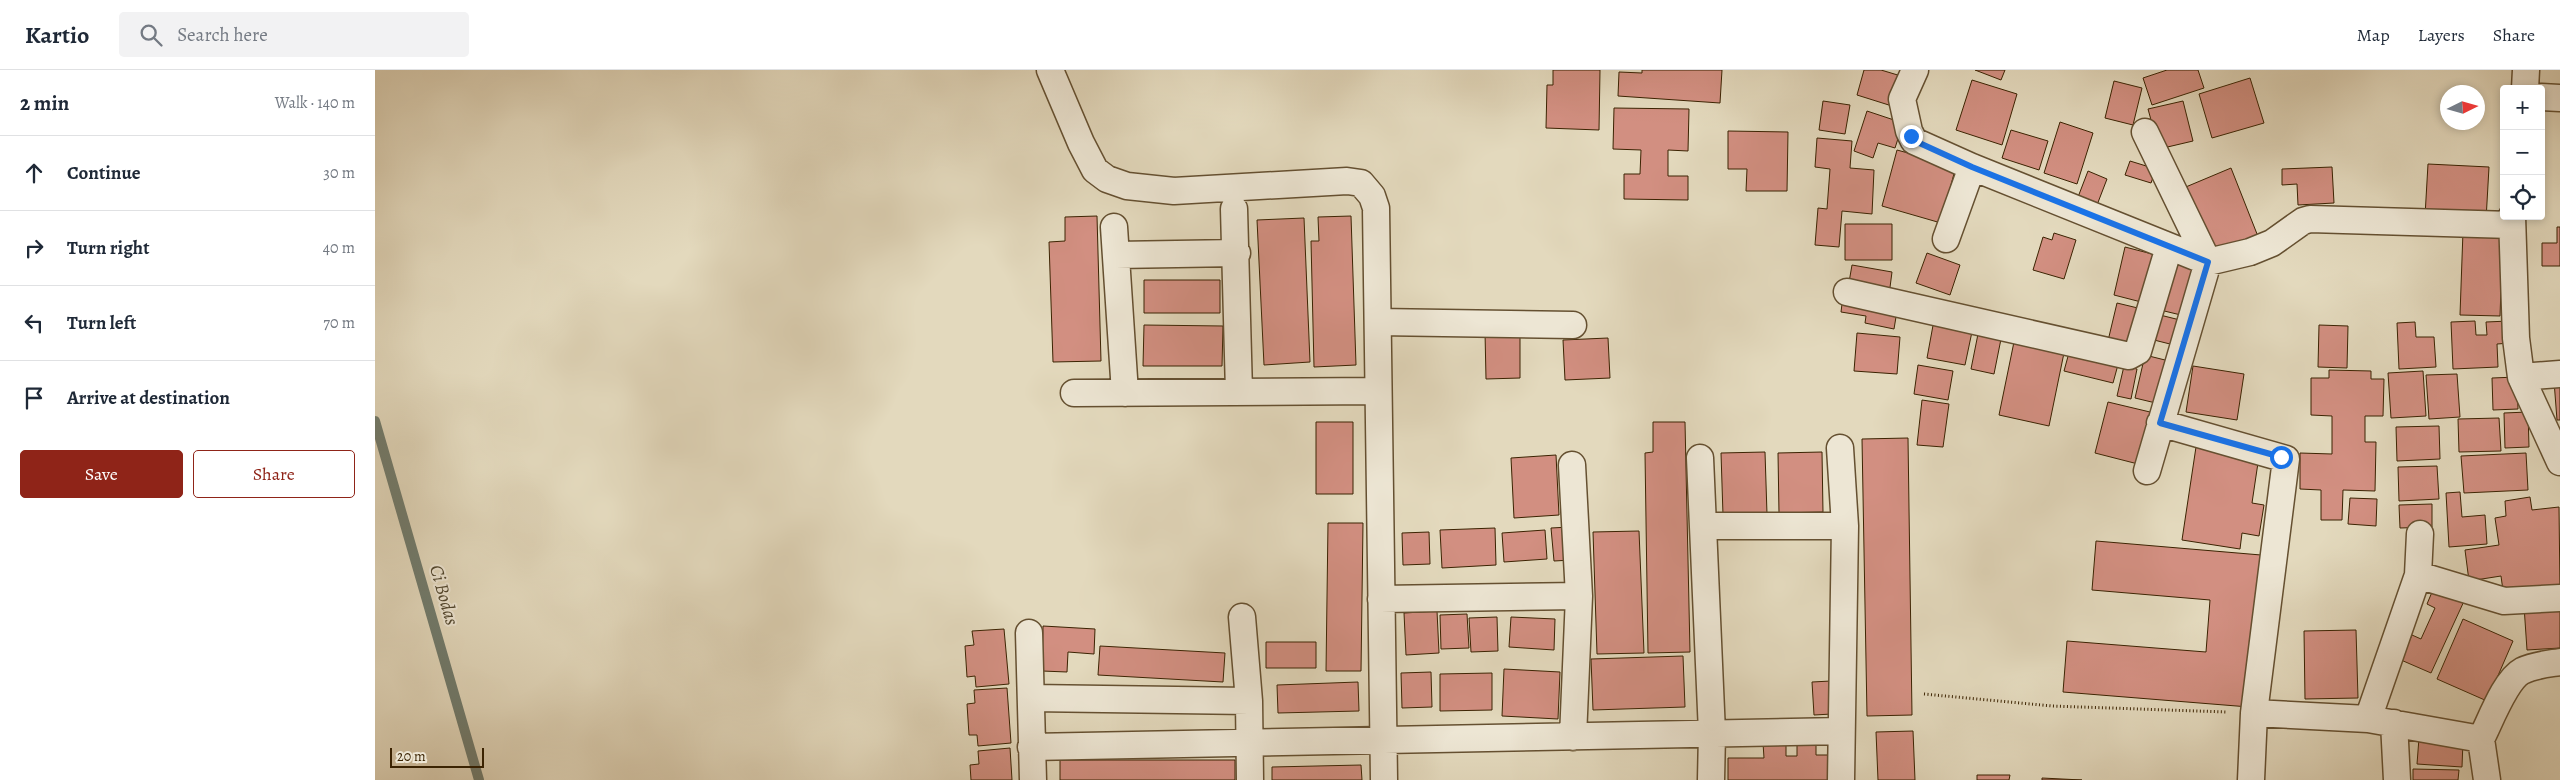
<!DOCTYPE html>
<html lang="en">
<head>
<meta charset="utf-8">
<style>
	:root { --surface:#fff; --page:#f2f2f3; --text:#1f2937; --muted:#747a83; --line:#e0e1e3; --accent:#8f2418 }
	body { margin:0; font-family:Alegreya,serif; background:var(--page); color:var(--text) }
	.controls { position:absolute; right:15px; top:15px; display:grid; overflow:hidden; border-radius:5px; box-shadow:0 2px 8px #0003 }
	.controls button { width:45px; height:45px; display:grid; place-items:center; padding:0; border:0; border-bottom:1px solid var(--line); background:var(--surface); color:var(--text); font:25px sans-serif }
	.compass { position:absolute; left:2065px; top:15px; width:45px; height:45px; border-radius:50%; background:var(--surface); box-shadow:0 2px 8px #0003; rotate:85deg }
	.scale { position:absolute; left:15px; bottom:12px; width:94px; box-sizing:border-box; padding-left:5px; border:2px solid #3b2302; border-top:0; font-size:14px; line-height:18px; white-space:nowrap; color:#3b2302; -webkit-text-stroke:4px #ede6d4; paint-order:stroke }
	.stop { position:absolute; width:15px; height:15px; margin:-11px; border:4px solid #1a73e8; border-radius:50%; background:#fff }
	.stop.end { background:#1a73e8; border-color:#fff; box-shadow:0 1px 5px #0008 }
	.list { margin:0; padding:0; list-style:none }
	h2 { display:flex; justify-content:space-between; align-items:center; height:65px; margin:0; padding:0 20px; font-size:21px }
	h2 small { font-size:16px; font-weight:400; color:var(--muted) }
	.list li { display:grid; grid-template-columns:32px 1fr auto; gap:15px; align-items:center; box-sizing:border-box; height:75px; padding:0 20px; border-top:1px solid var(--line) }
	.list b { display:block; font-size:19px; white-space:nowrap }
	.list em { font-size:16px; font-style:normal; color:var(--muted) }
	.actions { display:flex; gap:10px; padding:15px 20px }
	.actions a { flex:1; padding:11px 0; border:1px solid var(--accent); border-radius:5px; text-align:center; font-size:18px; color:var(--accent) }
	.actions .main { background:var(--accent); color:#fff }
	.icon { flex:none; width:28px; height:28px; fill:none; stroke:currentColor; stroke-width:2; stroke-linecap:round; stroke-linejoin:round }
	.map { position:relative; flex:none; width:2185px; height:710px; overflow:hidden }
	header { display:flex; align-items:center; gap:30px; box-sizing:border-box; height:70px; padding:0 25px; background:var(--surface); border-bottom:1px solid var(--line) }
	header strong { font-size:24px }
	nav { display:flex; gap:28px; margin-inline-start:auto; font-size:18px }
	.search { width:350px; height:45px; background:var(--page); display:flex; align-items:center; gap:12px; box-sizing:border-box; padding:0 18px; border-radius:5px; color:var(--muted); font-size:19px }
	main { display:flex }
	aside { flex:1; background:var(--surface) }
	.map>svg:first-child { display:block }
</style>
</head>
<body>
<header>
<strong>Kartio</strong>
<div class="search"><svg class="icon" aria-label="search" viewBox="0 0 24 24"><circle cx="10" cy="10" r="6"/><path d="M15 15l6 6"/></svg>Search here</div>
<nav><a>Map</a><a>Layers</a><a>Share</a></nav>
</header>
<main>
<aside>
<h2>2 min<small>Walk · 140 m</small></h2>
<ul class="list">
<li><svg class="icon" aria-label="ahead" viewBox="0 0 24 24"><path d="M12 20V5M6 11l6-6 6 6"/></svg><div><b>Continue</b></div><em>30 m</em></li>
<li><svg class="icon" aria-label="right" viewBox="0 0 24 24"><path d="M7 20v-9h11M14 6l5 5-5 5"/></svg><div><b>Turn right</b></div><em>40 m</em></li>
<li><svg class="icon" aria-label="left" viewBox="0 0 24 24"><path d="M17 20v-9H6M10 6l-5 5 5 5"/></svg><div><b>Turn left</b></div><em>70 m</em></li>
<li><svg class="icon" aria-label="arrive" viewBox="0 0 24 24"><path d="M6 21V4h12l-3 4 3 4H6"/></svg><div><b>Arrive at destination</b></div></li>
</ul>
<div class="actions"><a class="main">Save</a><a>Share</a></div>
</aside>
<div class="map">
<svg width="2185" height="710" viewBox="0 0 2185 710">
	<rect width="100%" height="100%" fill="#e3d9bd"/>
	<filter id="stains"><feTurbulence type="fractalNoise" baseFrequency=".004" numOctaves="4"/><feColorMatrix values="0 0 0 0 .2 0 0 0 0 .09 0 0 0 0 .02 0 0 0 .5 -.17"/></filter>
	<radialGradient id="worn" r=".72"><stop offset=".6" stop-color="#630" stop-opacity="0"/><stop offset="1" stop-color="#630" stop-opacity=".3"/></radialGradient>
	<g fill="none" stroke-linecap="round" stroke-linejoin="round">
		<path stroke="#727d6f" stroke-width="10" d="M0 351 104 710"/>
	</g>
	<path fill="#d28f81" stroke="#3b2302" d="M1178 0H1225L1224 60 1171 58 1172 15H1178Z
		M1267 0H1347L1345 33 1243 26 1244 2 1267 3Z
		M1489 0H1506L1526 6 1517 36 1482 25Z
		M1600 0H1630L1626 10Z
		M1792 0H1823L1829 18 1777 35 1768 8Z
		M1875 8 1889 53 1837 68 1824 24Z
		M1597 10 1642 24 1627 75 1581 60Z
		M1739 11 1767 18 1758 55 1730 48Z
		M1448 31 1475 35 1470 64 1444 60Z
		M1808 31 1818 71 1784 79 1773 39Z
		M1239 38 1314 39 1313 81 1293 80V106H1313V130L1249 129V104H1265L1266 80 1238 79Z
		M1492 41 1528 53 1520 78 1503 73 1498 88 1479 81Z
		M1685 52 1718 63 1702 114 1669 103Z
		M1636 60 1673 71 1664 100 1627 88Z
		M1353 61 1413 62 1412 121H1371L1372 99H1353Z
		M1442 68 1477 71 1475 98 1499 100 1497 144 1467 141 1464 177 1440 175 1443 138 1452 139 1455 99 1440 97Z
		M1522 80 1581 96 1566 153 1507 136Z
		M1755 91 1781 99 1776 113 1750 105Z
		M2053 94 2114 97 2111 150 2050 146Z
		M1957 97 1959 133 1923 135 1922 114 1907 115V99Z
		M1856 98 1884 169 1835 189 1806 119Z
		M1713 101 1732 109 1722 135 1703 127Z
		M722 146 726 291 678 292 674 172 690 171V147Z
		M976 146 981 295 939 297 936 171H944L943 147Z
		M929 148 935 292 889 295 882 150Z
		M1470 154H1517V190H1470Z
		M2182 157H2185V196H2167V173H2182Z
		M2088 161 2128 162 2125 246 2085 245Z
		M1679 163 1701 170 1689 209 1658 200 1668 167 1677 170Z
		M1750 177 1785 186 1774 234 1739 225Z
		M1552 183 1585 195 1575 225 1541 213Z
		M1793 190 1822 197 1810 246 1781 239Z
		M1477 195 1517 202 1514 225 1473 218Z
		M769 210H845V243H769Z
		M1468 226 1523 235 1519 259 1490 253 1491 246 1466 242Z
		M1742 233 1767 239 1757 281 1732 275Z
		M1777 243 1805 250 1799 275 1771 268Z
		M1559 250 1598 257 1590 295 1552 288Z
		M2100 251 2101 265H2112L2111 252 2134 251 2136 273 2122 274 2123 297 2078 299 2076 252Z
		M2040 252 2041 267H2059L2061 297 2024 299 2022 253Z
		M769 255 848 256 847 296H768Z
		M1944 255 1973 256 1972 298 1943 297Z
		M1604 259 1627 264 1619 304 1596 299Z
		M1110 262H1145V308L1111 309Z
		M1482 263 1525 267 1522 304 1479 301Z
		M1640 267 1690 278 1674 356 1624 345Z
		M1233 268 1235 308 1190 310 1188 270Z
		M1695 279 1744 291 1738 313 1689 301Z
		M1770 285 1798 292 1789 335 1760 328Z
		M1543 295 1578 301 1573 330 1539 324Z
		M1749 296 1762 299 1756 329 1742 326Z
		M1818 296 1869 304 1862 350 1811 342Z
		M1954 300 1996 301V309H2009L2008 346H1990V372H2001L2000 421 1968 420 1967 450H1946V420L1925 419V383L1957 384V346L1936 345V308H1954Z
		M2048 301 2051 346 2016 348 2013 303Z
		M2082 304 2085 347 2054 349 2051 305Z
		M2142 307 2143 339 2118 340 2117 308Z
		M2179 311H2185V350H2182Z
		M1547 330 1574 334 1568 377 1542 375Z
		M1733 332 1775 342 1763 394 1720 383Z
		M2153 342 2154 377 2130 378 2129 343Z
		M2124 348 2126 381 2084 382 2083 349Z
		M941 352H978V424H941Z
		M1278 352H1310L1315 582 1273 583 1270 383 1278 382Z
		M2064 356 2065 389 2022 391 2021 357Z
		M1533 368 1537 645 1492 646 1487 369Z
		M1821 377 1884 386 1877 433 1889 435 1884 466 1867 463 1865 479 1807 470Z
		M1390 382 1392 444 1348 445 1346 383Z
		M1447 382 1448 442 1404 443 1403 383Z
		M2151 383 2153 420 2089 423 2086 386Z
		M1181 385 1184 445 1139 448 1136 388Z
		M2062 396 2064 429 2024 431 2023 397Z
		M2085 422 2087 447 2110 445 2112 474 2074 477 2071 423Z
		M2155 427 2157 440 2184 437 2185 521 2129 528 2126 506 2094 511 2090 480 2124 475 2120 448 2131 446 2130 431Z
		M1975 428 2002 429 2001 456 1973 454Z
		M2057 434V457L2025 458 2024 435Z
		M953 453H988L986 601H951Z
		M1195 457 1197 490 1179 491 1176 458Z
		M1120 458 1121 495 1067 498 1065 460Z
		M1170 460 1172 489 1129 492 1127 463Z
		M1264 461 1269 583 1222 584 1218 462Z
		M1054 462 1055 494 1028 495 1027 463Z
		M1721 471 1886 485 1874 637 1688 622 1692 571 1831 582 1835 530 1717 520Z
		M2060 515 2090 529 2056 603 2026 590 2037 565 2046 569 2060 538 2052 534Z
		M2185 533V578L2152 580 2149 536Z
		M1062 541 1064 583 1031 585 1029 543Z
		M1092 544 1094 578 1066 579 1065 545Z
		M1122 547 1123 581 1096 582 1094 548Z
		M1136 547 1180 549 1179 580 1134 577Z
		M2088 549 2138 571 2112 631 2062 609Z
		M668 556 720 559 719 584 693 582 692 602 667 601Z
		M629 559 634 614 601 617 600 606 592 607 590 576 599 575 597 561Z
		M1981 560 1983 628 1930 629 1929 561Z
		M891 572H941V598H891Z
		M725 576 850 583 848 612 723 605Z
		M1308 586 1310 637 1218 640 1216 589Z
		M1129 599 1185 602 1183 649 1127 646Z
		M1056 602 1057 637 1027 638 1026 603Z
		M1117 603V640L1065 641V604Z
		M1456 611 1457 644 1439 645 1437 612Z
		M983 612 984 641 903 643 902 615Z
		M632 618 636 673 603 676 602 665H594L592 634 600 633 599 620Z
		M1538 661 1540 710H1503L1501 662Z
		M2044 668 2088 671 2087 697 2042 694Z
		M1388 673H1411V686H1422V675H1441V685H1455V710H1353V688H1389Z
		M635 678 637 710H596L595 695 604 694 603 681Z
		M685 690H860V710H685Z
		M986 695 987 710H897V697Z
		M2038 699 2084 700 2083 710H2038Z
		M1602 705H1635L1634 710H1602Z
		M1667 708 1707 710H1667Z"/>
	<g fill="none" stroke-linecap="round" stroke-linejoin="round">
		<g stroke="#655031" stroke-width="29">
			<path id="minor" d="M675 0 706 73 720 100 732 109 752 116 799 121 972 111 986 113 997 126 1001 138 1009 710
				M1540 0 1527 29 1534 61 1539 71 1597 97 1833 192 1875 182 1897 173 1928 151 1935 149 2136 155
				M2150 19 2151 0
				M2166 27 2185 28
				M1770 62 1833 192 1772 401
				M859 139 864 322
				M2137 146 2141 268 2146 307 2185 392
				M739 157 750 323
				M1571 169 1597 97
				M741 185 862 183
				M1472 222 1754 286 1763 281 1794 177
				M1003 252 1198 255
				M2146 307 2185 304
				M699 323 1003 321
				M1785 353 1911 389 1879 643 1876 710
				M1465 378 1470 456 1466 710
				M1325 388 1337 663 1336 710
				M1197 395 1204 526 1198 667
				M1328 456H1470
				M2043 505 2129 531 2185 528
				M1006 529 1204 526
				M867 547 874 631 875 710
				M654 563 658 710
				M656 628 874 631
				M1879 643 1993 649 2106 669C2115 652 2130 610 2147 601 2159 595 2172 594 2185 592
				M1993 649 2043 505 2045 464
				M2019 653 2022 710
				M2106 669 2112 710
				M656 677 1466 661"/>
		</g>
		<path stroke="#3b2302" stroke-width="3" stroke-dasharray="1 2.5" stroke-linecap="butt" d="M1549 624 1677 636 1851 642"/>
		<use href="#minor" stroke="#ede6d4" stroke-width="26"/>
	</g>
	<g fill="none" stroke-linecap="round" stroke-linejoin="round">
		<path stroke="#1a73e8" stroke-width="6" d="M1536 66 1540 71 1597 97 1833 192 1785 353 1906 387"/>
	</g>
	<g text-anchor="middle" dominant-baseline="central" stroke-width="4" stroke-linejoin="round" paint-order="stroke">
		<g font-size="19" font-style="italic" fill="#524830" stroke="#ede6d4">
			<text transform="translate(69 525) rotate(74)">Ci Bodas</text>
		</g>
	</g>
	<rect width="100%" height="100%" filter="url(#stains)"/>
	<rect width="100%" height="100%" fill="url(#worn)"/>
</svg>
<div class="controls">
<button>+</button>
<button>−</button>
<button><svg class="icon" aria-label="locate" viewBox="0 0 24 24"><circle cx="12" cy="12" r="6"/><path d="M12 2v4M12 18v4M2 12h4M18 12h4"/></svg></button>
</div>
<svg class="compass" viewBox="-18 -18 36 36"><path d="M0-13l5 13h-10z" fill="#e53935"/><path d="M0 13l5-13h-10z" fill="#747a83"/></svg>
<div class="scale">20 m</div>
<div class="stop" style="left:1906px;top:387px"></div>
<div class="stop end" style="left:1536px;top:66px"></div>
</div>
</main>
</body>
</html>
